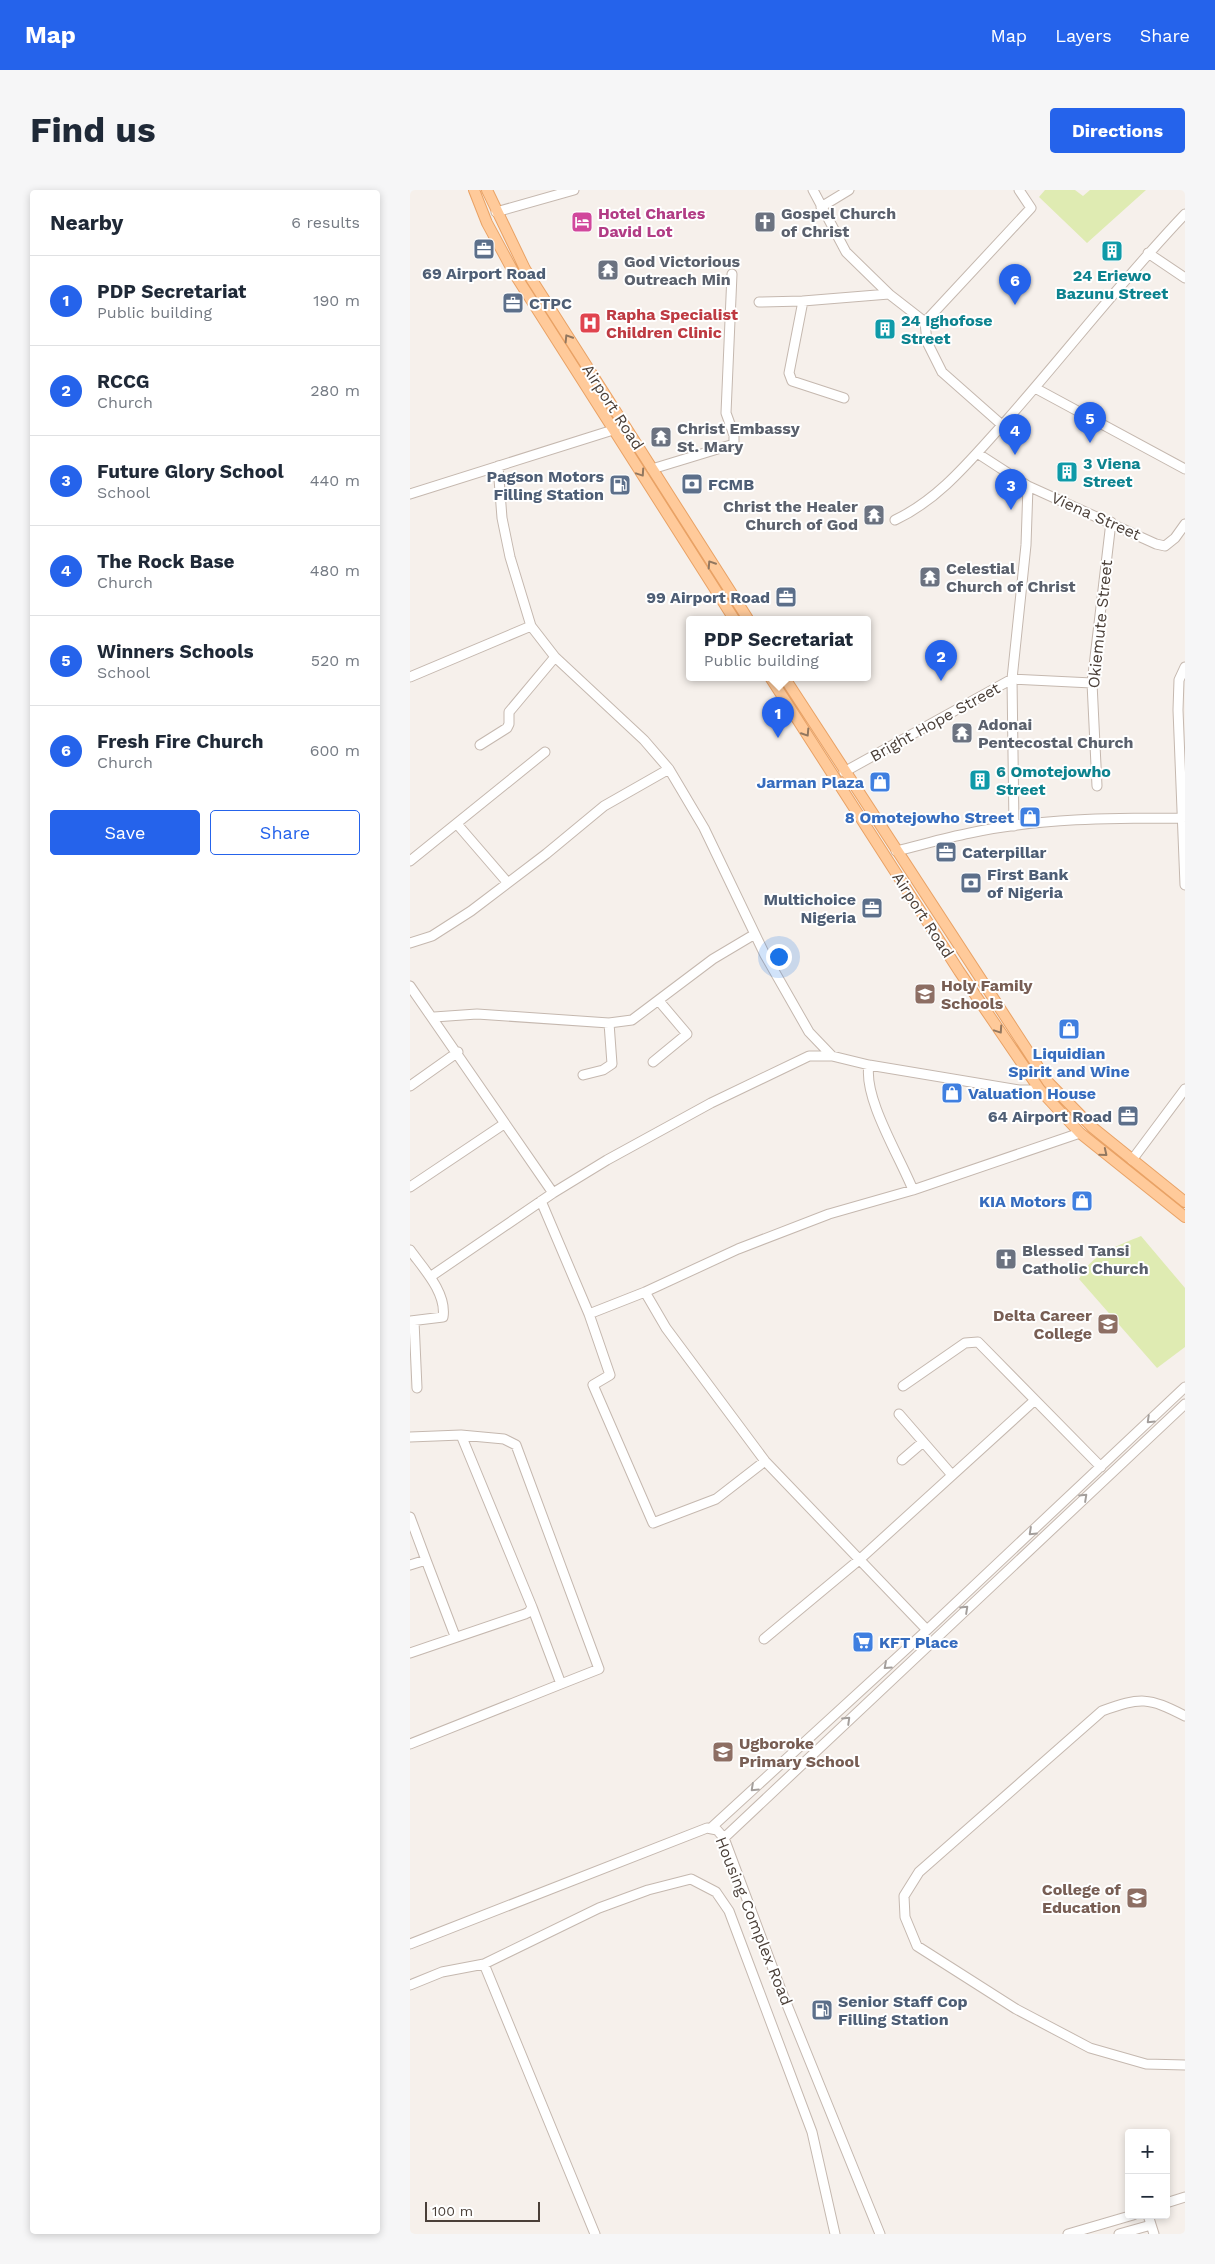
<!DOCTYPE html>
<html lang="en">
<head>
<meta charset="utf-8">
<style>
	:root { --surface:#fff; --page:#f6f6f7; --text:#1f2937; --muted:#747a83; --line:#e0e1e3; --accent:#2563eb }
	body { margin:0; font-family:"Work Sans",sans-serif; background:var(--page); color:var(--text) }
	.controls { position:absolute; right:15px; bottom:15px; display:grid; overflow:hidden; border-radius:5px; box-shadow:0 2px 8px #0003 }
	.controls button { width:45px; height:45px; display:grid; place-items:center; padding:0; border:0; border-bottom:1px solid var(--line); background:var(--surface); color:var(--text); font:25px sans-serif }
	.scale { position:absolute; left:15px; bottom:12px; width:115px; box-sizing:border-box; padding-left:5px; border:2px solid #4a3f38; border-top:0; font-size:14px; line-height:18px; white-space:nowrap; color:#4a3f38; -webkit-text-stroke:4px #fff; paint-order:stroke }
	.you { position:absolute; left:368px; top:766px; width:18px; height:18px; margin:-12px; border:4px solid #fff; border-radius:50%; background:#1a73e8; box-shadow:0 0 0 8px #1a73e833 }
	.badge { display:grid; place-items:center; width:32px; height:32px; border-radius:50%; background:var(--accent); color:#fff; font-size:16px; font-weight:700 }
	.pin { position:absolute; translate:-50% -41px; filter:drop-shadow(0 1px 2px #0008) }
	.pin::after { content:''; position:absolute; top:26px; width:18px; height:15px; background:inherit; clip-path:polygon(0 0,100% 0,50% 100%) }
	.popup { position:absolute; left:276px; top:426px; width:185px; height:65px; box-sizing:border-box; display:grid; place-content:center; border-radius:5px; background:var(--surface); filter:drop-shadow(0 1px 4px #0005); font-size:16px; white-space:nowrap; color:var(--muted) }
	.popup b { font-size:19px; color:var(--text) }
	.popup::after { content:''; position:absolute; left:50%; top:100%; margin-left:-10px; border:10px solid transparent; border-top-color:var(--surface) }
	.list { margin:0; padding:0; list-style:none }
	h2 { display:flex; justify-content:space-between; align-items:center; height:65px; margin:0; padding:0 20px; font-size:21px }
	h2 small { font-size:16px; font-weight:400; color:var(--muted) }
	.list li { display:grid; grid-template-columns:32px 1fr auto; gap:15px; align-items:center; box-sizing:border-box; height:90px; padding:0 20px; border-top:1px solid var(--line) }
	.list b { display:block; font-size:19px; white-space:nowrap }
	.list p { margin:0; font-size:16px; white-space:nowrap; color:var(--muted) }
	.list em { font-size:16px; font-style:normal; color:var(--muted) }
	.actions { display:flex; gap:10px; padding:15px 20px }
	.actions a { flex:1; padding:11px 0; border:1px solid var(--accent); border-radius:5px; text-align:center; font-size:18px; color:var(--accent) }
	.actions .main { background:var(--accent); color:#fff }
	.map { position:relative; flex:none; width:775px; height:2044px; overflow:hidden; border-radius:5px }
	header { display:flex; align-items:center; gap:30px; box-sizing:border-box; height:70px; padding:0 25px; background:var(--accent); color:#fff }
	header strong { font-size:24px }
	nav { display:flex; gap:28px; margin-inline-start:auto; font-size:18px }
	.intro { display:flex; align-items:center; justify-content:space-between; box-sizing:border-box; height:120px; padding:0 30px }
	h1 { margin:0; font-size:35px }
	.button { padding:12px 22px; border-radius:5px; background:var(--accent); color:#fff; font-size:18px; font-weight:700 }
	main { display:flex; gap:30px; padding:0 30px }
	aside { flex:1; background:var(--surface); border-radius:5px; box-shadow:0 2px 8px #0003 }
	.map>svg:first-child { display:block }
</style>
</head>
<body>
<header>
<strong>Map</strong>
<nav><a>Map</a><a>Layers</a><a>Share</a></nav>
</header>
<div class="intro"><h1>Find us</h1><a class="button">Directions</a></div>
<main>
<aside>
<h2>Nearby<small>6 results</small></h2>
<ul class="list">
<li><span class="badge">1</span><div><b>PDP Secretariat</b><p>Public building</p></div><em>190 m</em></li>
<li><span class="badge">2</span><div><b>RCCG</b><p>Church</p></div><em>280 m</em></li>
<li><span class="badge">3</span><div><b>Future Glory School</b><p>School</p></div><em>440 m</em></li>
<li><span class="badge">4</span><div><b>The Rock Base</b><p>Church</p></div><em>480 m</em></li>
<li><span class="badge">5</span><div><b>Winners Schools</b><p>School</p></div><em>520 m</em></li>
<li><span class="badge">6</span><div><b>Fresh Fire Church</b><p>Church</p></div><em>600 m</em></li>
</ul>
<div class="actions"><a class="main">Save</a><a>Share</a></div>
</aside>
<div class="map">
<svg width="775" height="2044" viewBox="0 0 775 2044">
	<rect width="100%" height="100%" fill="#f6f0eb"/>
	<path fill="#dfebb2" d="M635 0H665L673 6 680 0H736L677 53 629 7Z
		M731 1046 775 1098V1157L747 1178 669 1089C681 1064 707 1056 731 1046Z"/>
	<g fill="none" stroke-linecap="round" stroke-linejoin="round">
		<g stroke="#c5b8af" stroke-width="11">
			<path id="minor" d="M403 0 436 62 479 104 515 132 517 152 532 182 592 235
				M411 17 439 0
				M86 22 164 0
				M738 63 775 88
				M349 112 393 111
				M515 132 621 18 609 0
				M625 198 775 279
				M434 208 382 191 379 183 393 111 479 104
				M88 276 92 328 100 367 121 436 145 467 234 550 259 579 294 638 355 765 399 842 422 866 459 875 609 900H630
				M242 279 324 254V245L316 223 322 84
				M618 296 746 354 755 356 765 348 775 334
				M0 304 203 240
				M485 330C530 309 562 268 595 232 656 163 712 90 775 24
				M775 477 769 490 768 520 775 695
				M0 487 121 436
				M70 555 97 538 99 534V522L145 467
				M434 582 602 489 616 355 618 296 567 263
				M687 596 682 493 701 332
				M47 634 97 692
				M604 636 602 489 682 493
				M486 661C511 655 535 648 560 643 629 628 702 628 772 628
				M0 671 135 562
				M0 753 22 746 61 721 136 664 194 616 259 579
				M0 796 143 1003
				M24 827 67 824 199 833 222 830 303 769 345 744
				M243 872 277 844 249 811
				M459 875C453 908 490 967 503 1000
				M173 885 193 880 202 874 199 833
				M0 896 48 862
				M722 970 775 899
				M0 997 94 934
				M131 1011 179 1124 200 1185 183 1195 243 1333 306 1309 355 1271
				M0 1060C13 1078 37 1103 33 1127L0 1131
				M20 1087 143 1003 197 970 301 913 399 866H422
				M235 1102 256 1138 355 1271 517 1440
				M179 1124 235 1102 328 1059 419 1024 503 1000 670 943
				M4 1131 7 1198
				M493 1196 555 1153 568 1152 691 1277
				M489 1224 542 1285
				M51 1245 94 1249 106 1255 189 1479 151 1494 122 1417
				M0 1247 51 1245 122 1417 119 1422 115 1424 0 1463
				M492 1270 513 1252
				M0 1327 16 1370
				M0 1375 16 1370 45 1446
				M354 1449 449 1370 625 1210
				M775 1526C738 1507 731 1507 692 1521L509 1682 494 1706 495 1727 507 1756 606 1819 680 1858 736 1874 775 1875
				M0 1554 151 1494
				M302 1637 517 1440 775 1197
				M314 1648 775 1214
				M0 1754 297 1638 307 1640 314 1648 371 1800 470 2044
				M74 1774 185 2044
				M0 1795 32 1782 74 1774 189 1718 238 1700 281 1689 306 1702 319 1721 402 1942 425 2044
				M756 2013 775 2007
				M738 2025 744 2044
				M658 2044 723 2025
				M709 2044 741 2035"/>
		</g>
		<g stroke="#e9a265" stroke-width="12">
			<path id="major" d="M64 0 77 33 104 83 324 429
				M77 0 115 79 338 429
				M360 487 549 781 630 900 670 943 775 1027
				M374 487 638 892 682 937 775 1012"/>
		</g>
		<use href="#minor" stroke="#fff" stroke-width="9"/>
		<use href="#major" stroke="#ffca9a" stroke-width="10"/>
	</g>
	<defs><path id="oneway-chevron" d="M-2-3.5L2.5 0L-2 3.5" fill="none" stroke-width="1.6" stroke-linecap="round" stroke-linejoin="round" transform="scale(1.25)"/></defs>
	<g stroke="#92775f">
		<use href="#oneway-chevron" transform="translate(158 148) rotate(-122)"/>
		<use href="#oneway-chevron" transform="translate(231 283) rotate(56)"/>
		<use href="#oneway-chevron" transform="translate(301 374) rotate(-123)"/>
		<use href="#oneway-chevron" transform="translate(396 543) rotate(57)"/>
		<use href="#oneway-chevron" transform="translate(589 840) rotate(56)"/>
		<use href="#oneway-chevron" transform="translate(694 963) rotate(39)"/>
	</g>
	<g stroke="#a49f9c">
		<use href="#oneway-chevron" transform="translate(740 1230) rotate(136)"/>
		<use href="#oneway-chevron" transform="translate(674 1307) rotate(-43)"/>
		<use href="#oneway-chevron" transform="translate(622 1342) rotate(137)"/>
		<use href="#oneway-chevron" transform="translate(555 1419) rotate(-43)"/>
		<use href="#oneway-chevron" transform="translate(477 1476) rotate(138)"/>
		<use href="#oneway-chevron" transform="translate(437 1530) rotate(-44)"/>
		<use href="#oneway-chevron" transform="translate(344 1598) rotate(137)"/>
	</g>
	<defs>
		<g id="hotel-square" transform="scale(1.125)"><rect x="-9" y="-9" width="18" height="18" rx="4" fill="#d1479c" stroke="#fff"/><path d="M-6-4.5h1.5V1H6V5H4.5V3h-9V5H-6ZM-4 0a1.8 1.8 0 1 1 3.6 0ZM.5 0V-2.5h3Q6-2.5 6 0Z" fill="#fff"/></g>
		<g id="church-square" transform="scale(1.125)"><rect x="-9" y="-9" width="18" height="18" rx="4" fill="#6b7280" stroke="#fff"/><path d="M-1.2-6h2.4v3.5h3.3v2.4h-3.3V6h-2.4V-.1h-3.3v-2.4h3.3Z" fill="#fff"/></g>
		<g id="office-square" transform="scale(1.125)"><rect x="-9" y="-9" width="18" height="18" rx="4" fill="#5c6f8a" stroke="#fff"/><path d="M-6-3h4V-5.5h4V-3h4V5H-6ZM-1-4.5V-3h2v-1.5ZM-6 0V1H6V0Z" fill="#fff"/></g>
		<g id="building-square" transform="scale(1.125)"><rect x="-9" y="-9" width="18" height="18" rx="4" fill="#0f9aa8" stroke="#fff"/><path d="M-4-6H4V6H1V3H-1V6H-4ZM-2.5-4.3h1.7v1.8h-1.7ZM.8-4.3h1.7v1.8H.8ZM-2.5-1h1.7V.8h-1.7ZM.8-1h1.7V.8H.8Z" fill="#fff"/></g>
		<g id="temple-square" transform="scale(1.125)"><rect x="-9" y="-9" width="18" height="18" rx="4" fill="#6b7280" stroke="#fff"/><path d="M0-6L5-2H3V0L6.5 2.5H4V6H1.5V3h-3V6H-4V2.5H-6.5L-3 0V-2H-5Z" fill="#fff"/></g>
		<g id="hospital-square" transform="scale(1.125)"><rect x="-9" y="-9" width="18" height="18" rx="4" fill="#e0444e" stroke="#fff"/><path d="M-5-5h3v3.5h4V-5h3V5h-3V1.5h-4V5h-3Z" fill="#fff"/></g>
		<g id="bank-square" transform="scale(1.125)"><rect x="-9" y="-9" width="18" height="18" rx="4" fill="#5c6f8a" stroke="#fff"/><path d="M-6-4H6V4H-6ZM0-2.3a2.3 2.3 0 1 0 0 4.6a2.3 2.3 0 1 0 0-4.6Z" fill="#fff"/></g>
		<g id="fuel-square" transform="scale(1.125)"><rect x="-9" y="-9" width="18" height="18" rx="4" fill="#5c6f8a" stroke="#fff"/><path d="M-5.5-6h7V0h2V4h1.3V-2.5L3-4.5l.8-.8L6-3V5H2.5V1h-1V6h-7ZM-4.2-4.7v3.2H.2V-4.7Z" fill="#fff"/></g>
		<g id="shop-square" transform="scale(1.125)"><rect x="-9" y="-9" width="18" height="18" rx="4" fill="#3f7fe0" stroke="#fff"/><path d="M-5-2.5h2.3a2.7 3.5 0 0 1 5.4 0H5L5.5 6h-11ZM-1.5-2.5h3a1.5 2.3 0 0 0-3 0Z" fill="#fff"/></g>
		<g id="school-square" transform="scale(1.125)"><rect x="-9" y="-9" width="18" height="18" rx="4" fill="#8d6e63" stroke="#fff"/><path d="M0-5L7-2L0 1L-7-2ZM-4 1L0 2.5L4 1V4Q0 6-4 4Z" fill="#fff"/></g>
		<g id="supermarket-square" transform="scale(1.125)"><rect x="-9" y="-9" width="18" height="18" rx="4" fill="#3f7fe0" stroke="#fff"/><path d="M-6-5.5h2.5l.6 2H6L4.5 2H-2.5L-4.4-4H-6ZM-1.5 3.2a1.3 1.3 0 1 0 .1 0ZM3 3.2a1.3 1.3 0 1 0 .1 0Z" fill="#fff"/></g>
	</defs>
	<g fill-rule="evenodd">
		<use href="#hotel-square" x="172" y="32"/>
		<use href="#church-square" x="355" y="32"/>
		<use href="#office-square" x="74" y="59"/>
		<use href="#building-square" x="702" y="61"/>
		<use href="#temple-square" x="198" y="80"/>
		<use href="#office-square" x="103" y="113"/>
		<use href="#hospital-square" x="180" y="133"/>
		<use href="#building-square" x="475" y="139"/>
		<use href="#temple-square" x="251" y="247"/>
		<use href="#building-square" x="657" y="282"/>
		<use href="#bank-square" x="282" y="294"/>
		<use href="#fuel-square" x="210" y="295"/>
		<use href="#temple-square" x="464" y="325"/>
		<use href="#temple-square" x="520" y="387"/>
		<use href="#office-square" x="376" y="407"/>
		<use href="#temple-square" x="552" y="543"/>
		<use href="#building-square" x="570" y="590"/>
		<use href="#shop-square" x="470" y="592"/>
		<use href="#shop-square" x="620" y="627"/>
		<use href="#office-square" x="536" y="662"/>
		<use href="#bank-square" x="561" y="693"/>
		<use href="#office-square" x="462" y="718"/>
		<use href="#school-square" x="515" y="804"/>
		<use href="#shop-square" x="659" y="839"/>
		<use href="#shop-square" x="542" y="903"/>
		<use href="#office-square" x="718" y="926"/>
		<use href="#shop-square" x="672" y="1011"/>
		<use href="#church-square" x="596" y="1069"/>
		<use href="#school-square" x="698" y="1134"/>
		<use href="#supermarket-square" x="453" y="1452"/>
		<use href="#school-square" x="313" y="1562"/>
		<use href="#school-square" x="727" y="1708"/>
		<use href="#fuel-square" x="412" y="1820"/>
	</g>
	<g text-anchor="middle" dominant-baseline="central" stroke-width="4" stroke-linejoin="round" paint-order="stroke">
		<g font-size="16" font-weight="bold" fill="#b23c85" stroke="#fff" text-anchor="start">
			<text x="188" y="23">Hotel Charles<tspan x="188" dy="18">David Lot</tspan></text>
		</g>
		<g font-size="16" font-weight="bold" fill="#5b616d" stroke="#fff" text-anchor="start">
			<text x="371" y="23">Gospel Church<tspan x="371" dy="18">of Christ</tspan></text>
			<text x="214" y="71">God Victorious<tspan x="214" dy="18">Outreach Min</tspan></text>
			<text x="267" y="238">Christ Embassy<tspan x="267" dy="18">St. Mary</tspan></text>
			<text x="448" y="316" text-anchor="end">Christ the Healer<tspan x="448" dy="18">Church of God</tspan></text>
			<text x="536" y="378">Celestial<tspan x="536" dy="18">Church of Christ</tspan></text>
			<text x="568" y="534">Adonai<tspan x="568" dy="18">Pentecostal Church</tspan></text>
			<text x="612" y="1060">Blessed Tansi<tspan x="612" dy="18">Catholic Church</tspan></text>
		</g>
		<g font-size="16" font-weight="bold" fill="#4e5e75" stroke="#fff" text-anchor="start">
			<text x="74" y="83" text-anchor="middle">69 Airport Road</text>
			<text x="119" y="113">CTPC</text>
			<text x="194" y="286" text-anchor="end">Pagson Motors<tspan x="194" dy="18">Filling Station</tspan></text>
			<text x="298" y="294">FCMB</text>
			<text x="360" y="407" text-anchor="end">99 Airport Road</text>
			<text x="552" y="662">Caterpillar</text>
			<text x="577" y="684">First Bank<tspan x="577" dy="18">of Nigeria</tspan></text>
			<text x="446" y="709" text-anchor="end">Multichoice<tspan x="446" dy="18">Nigeria</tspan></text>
			<text x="702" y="926" text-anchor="end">64 Airport Road</text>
			<text x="428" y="1811">Senior Staff Cop<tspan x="428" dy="18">Filling Station</tspan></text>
		</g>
		<g font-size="16" font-weight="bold" fill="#0d838f" stroke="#fff" text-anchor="start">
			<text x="702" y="85" text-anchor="middle">24 Eriewo<tspan x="702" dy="18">Bazunu Street</tspan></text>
			<text x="491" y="130">24 Ighofose<tspan x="491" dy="18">Street</tspan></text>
			<text x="673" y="273">3 Viena<tspan x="673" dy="18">Street</tspan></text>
			<text x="586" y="581">6 Omotejowho<tspan x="586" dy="18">Street</tspan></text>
		</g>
		<g font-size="16" font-weight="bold" fill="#be3a42" stroke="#fff" text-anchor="start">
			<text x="196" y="124">Rapha Specialist<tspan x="196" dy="18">Children Clinic</tspan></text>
		</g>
		<g font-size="16" fill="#4a3f38" stroke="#fff">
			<text transform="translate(203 217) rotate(57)">Airport Road</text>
			<text transform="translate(686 326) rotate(24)">Viena Street</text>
			<text transform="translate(690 434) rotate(-84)">Okiemute Street</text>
			<text transform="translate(525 532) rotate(-29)">Bright Hope Street</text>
			<text transform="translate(513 725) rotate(57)">Airport Road</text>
			<text transform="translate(344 1731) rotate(68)">Housing Complex Road</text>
		</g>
		<g font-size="16" font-weight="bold" fill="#366cbe" stroke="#fff" text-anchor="end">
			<text x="454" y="592">Jarman Plaza</text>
			<text x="604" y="627">8 Omotejowho Street</text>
			<text x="659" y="863" text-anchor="middle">Liquidian<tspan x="659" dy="18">Spirit and Wine</tspan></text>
			<text x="558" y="903" text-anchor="start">Valuation House</text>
			<text x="656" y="1011">KIA Motors</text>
			<text x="469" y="1452" text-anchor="start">KFT Place</text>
		</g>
		<g font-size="16" font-weight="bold" fill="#785e54" stroke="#fff" text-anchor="start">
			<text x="531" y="795">Holy Family<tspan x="531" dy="18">Schools</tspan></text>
			<text x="682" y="1125" text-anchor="end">Delta Career<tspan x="682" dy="18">College</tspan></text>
			<text x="329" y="1553">Ugboroke<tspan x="329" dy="18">Primary School</tspan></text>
			<text x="711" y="1699" text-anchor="end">College of<tspan x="711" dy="18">Education</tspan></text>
		</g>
	</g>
</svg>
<div class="controls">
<button>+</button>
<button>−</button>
</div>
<div class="scale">100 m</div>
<div class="you"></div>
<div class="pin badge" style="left:368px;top:548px">1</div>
<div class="popup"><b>PDP Secretariat</b>Public building</div>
<div class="pin badge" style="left:531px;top:491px">2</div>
<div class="pin badge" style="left:601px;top:320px">3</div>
<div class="pin badge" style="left:605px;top:265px">4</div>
<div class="pin badge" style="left:680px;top:253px">5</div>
<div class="pin badge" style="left:605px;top:115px">6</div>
</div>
</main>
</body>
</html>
